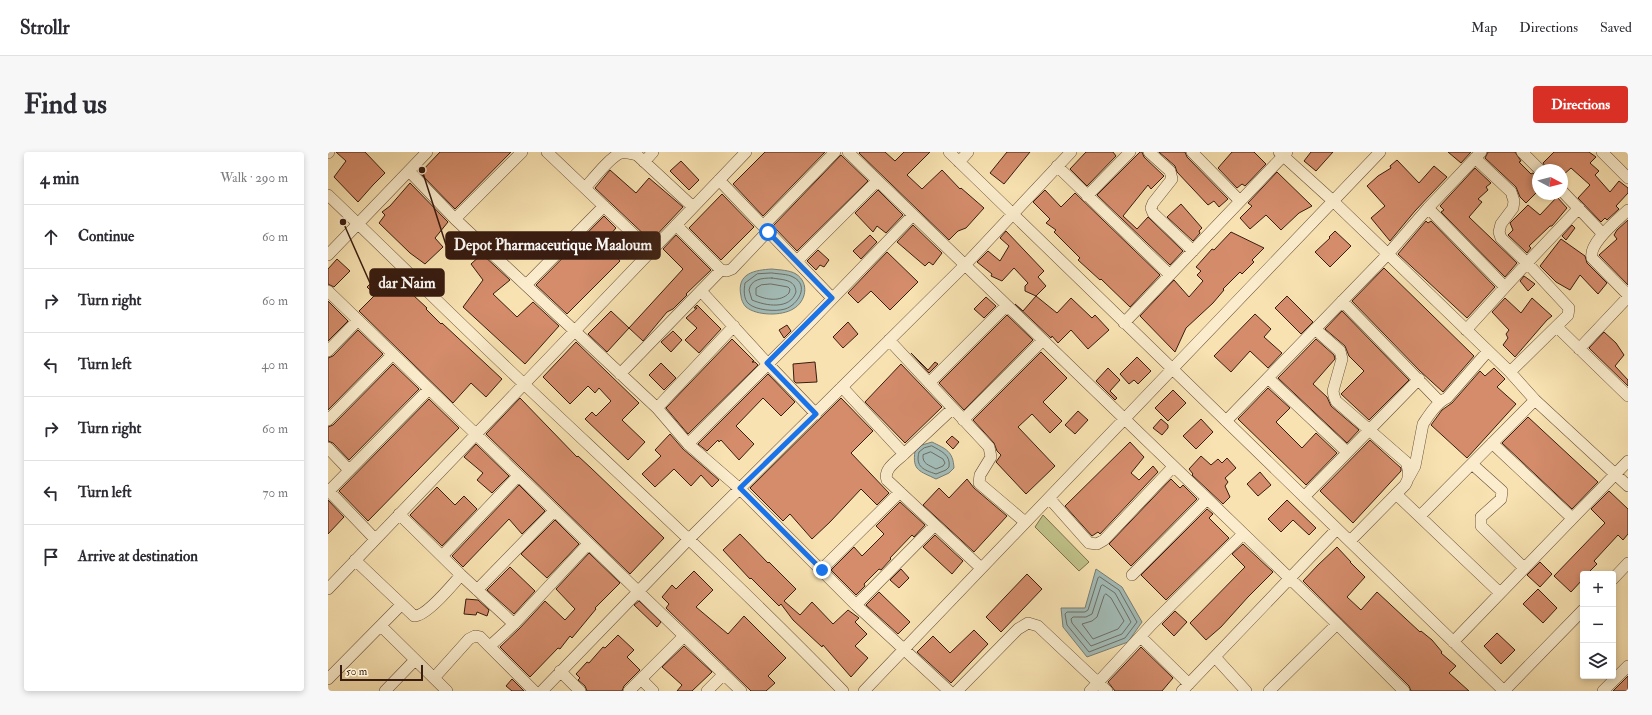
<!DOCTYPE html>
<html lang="en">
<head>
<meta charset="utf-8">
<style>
	:root { --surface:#fff; --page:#f7f7f7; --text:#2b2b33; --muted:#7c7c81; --line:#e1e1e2; --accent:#d93025 }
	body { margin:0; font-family:"IM FELL Double Pica",serif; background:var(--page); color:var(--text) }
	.controls { position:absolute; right:12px; bottom:12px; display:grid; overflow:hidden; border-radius:4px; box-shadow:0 2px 6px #0003 }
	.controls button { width:36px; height:36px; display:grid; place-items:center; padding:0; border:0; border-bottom:1px solid var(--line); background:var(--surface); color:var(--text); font:20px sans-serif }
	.compass { position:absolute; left:1204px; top:12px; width:36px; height:36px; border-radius:50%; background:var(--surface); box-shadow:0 2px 6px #0003; rotate:97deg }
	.scale { position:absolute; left:12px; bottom:10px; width:83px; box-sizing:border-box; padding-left:4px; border:2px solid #391d11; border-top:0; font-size:11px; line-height:14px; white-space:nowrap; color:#391d11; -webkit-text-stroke:3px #faeccc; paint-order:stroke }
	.stop { position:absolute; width:12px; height:12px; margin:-9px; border:3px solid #1a73e8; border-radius:50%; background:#fff }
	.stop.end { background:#1a73e8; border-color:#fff; box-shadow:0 1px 4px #0008 }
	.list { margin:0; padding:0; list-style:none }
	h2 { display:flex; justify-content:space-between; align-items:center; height:52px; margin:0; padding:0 16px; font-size:17px }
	h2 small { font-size:13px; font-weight:400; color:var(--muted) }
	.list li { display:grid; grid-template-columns:26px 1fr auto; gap:12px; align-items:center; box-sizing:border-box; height:64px; padding:0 16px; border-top:1px solid var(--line) }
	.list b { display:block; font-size:15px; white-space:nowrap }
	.list em { font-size:13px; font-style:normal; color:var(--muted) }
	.icon { flex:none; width:22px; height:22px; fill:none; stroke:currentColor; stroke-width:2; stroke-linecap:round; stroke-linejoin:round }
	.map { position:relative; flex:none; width:1300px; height:539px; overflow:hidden; border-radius:4px }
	header { display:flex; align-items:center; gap:24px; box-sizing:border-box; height:56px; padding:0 20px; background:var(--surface); border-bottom:1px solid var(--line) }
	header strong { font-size:19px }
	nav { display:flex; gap:22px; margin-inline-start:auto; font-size:14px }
	.intro { display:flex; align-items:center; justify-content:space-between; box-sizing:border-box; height:96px; padding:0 24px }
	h1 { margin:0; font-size:28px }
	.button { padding:10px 18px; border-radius:4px; background:var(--accent); color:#fff; font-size:14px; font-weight:700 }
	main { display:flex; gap:24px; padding:0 24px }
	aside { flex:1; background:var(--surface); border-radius:4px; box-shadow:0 2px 6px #0003 }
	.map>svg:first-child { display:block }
</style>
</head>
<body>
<header>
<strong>Strollr</strong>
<nav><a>Map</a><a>Directions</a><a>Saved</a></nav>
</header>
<div class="intro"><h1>Find us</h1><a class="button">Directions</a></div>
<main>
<aside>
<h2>4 min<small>Walk · 290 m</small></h2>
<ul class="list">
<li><svg class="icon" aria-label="ahead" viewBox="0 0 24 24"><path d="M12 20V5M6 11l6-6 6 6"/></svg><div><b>Continue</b></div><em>60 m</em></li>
<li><svg class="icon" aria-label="right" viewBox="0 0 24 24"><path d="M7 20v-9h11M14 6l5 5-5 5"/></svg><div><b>Turn right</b></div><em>60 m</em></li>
<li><svg class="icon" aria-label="left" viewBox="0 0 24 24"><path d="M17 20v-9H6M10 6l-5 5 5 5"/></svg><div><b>Turn left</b></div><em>40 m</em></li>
<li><svg class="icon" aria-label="right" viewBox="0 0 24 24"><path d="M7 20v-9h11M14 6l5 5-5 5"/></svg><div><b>Turn right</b></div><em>60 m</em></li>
<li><svg class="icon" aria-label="left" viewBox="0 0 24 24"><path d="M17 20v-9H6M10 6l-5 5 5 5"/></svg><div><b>Turn left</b></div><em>70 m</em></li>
<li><svg class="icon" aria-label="arrive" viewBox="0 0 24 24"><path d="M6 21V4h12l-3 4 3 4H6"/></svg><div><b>Arrive at destination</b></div></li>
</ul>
</aside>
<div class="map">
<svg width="1300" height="539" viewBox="0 0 1300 539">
	<rect width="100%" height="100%" fill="#f8e2b1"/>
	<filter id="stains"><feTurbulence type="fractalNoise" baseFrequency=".005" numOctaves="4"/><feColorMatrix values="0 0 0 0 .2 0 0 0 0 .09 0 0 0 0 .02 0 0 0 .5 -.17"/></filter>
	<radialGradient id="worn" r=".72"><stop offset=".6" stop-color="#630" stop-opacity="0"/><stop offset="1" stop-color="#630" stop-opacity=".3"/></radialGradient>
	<path fill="#c0c289" stroke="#7c704d" d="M715 363 761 410 751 419 707 375Z"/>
	<path fill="#a2bbb6" stroke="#787c74" d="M444 117C451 118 462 118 468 122 482 131 478 150 465 157 454 164 429 164 418 155 415 152 413 147 413 144 408 121 427 118 444 117Z
		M604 290C618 297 625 299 626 316L621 321 608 327C592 319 584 319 587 299L594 293Z
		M768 417 794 435 814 470 800 490 759 505 735 475 733 456H757Z"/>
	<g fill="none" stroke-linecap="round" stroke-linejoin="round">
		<path stroke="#6e6c64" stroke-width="1" d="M444 121C450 122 460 122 465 125 482 133 470 153 457 157 447 160 428 158 421 152 415 147 416 137 417 131L429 122Z
			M444 126C455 128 467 127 468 140 462 158 438 154 424 148L421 138C423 127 434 126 444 126Z
			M443 132 460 135 462 137 461 141C453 150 438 148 428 143V136L433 133Z
			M604 294C613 299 623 303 621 315L618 318 608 322C596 318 587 315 591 300L596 296Z
			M603 300 615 307 617 311 615 314 608 317C601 313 594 312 595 303Z
			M772 425 791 438 809 470 797 486 761 500 739 473 737 462 739 460H757L760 458 770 426Z
			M775 433 787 441 803 470 794 482 763 494 744 471 743 467 745 465H758L764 462 773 434Z
			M778 442 783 446 796 469 790 477 765 487 754 472 764 469 769 465 776 444Z"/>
	</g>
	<path fill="#d48c6b" stroke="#391d11" d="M8 0H37L57 21 45 33 30 50 6 25 18 9Z
		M112 0H183L127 57 92 21Z
		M437 0H497L435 64 405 32Z
		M532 0H557L567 9 576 0H602L579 23 594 37 614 18 632 37 633 36 656 56 638 76 630 79 621 88 531 1Z
		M679 0H702L676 32 662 21Z
		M758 0H785L788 4 759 34 742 17Z
		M812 0H814L816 5 836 24 823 37 820 33 795 64 809 77 820 65 855 99 842 113 769 43Z
		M831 0H857L859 5 900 47 891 55 886 49 880 53 849 20 847 14Z
		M904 0H926L938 12 917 34 914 32 909 36 890 16Z
		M983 0H1005L988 19 976 9Z
		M1120 0H1143L1133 11Z
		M1160 0H1187L1193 9 1191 10 1203 22 1205 21 1210 25V39L1198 51 1192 45 1188 35 1157 6Z
		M1226 0H1261L1268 5 1262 11 1271 19 1267 23 1282 40 1291 29 1300 36V41L1288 54 1291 57 1279 68 1277 66 1273 70 1250 46 1262 33 1243 16 1234 24V18H1219L1215 11Z
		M513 3 540 29 469 99 445 74Z
		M1069 8 1091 31 1106 14 1119 25 1087 59 1062 89 1043 66 1057 54 1039 34 1050 24 1063 16 1062 14Z
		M353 9 371 28 361 38 342 19Z
		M1147 16 1163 31 1158 35 1160 38 1150 47 1154 50 1141 65 1189 111 1177 125 1113 60 1116 58 1112 54Z
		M282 18 308 41 321 26 355 55 323 89 267 36Z
		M949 20 984 54 971 61 953 78 938 63 922 77 912 66 924 54 920 51Z
		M82 31 120 70 107 86 115 95 97 112 82 101 51 71 57 63 54 60 62 54Z
		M550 38 575 63 558 81 549 74 545 80 527 61Z
		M717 38 733 55 747 41 832 123 802 155 773 127 772 128 750 108 752 106 726 80 728 78 718 71 722 67 705 50Z
		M394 42 426 75 393 108 361 76Z
		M1229 45 1239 56 1224 74H1222L1201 94 1203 96 1199 101 1180 83 1185 78 1182 71 1200 53 1212 63Z
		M853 52 874 76 871 79 872 81 865 89 839 65Z
		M276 64 288 76 276 90 292 109 239 162 208 133Z
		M1300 68V133L1271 103 1289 87 1286 83 1289 78Z
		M1098 69 1100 71 1103 69 1167 135 1139 166 1070 102Z
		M585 73 614 101 605 113 601 110 597 114 569 90Z
		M1244 73 1247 76 1238 88 1234 84Z
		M678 79 716 119 710 125 718 134 708 144 697 139V134L700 131 686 116 674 129 663 124 664 122 649 110 660 99 672 109 681 94 672 86Z
		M1007 79 1023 94 1002 115 987 100 1002 86 1001 85Z
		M903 80 936 96 924 108 926 110 914 122 912 120 895 137 896 138 885 151 858 176 847 200 812 164 846 128 861 145 875 129 869 123 873 119 868 115 884 97 886 98Z
		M348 83 383 118 358 142 359 143 345 157 339 160 315 189 301 176 355 117 335 97Z
		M542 83 549 90 533 107 525 99Z
		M1233 87 1257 104 1259 111 1279 131 1270 142 1252 123 1242 138 1228 130 1212 114Z
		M490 98 501 108 496 115 492 113 488 118 479 109Z
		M559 100 590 130 562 158 543 139 530 151 520 141Z
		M154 102 182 128 165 142 189 165 205 150 231 174 197 212 135 155 155 128 143 112Z
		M9 107 22 119 6 135 0 132V117Z
		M1056 116 1146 204 1115 240 1092 219 1024 149Z
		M57 117 99 156 98 157 113 172 114 171 174 227 158 245 143 231 125 251 31 159 47 143 39 135Z
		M1196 124 1207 132 1200 139 1192 129Z
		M708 144 729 161 743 146 764 166 767 163 781 178 760 197 743 178 730 191 724 184 723 186 687 152 695 159Z
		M959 144 985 170 973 182 947 156Z
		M658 145 668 154 656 166 646 157Z
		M1177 146 1193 161 1204 146 1224 164 1219 168 1187 205 1175 193 1180 186 1178 182 1181 178 1164 160Z
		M0 149 20 169 0 189Z
		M369 153 393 177 371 201 357 188 369 176 358 166 369 156H366Z
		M283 159 301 176 279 200 260 182Z
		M1014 159 1081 228 1041 268 1013 242 1036 219 1021 204 1017 194 997 177Z
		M927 162 943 177 936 185 954 201 940 216 922 199 903 220 886 204Z
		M679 163 705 188 636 258 611 231Z
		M520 170 530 182 515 196 505 185Z
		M459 173 463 179 456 186 451 178Z
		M30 178 55 202 0 258V206L5 204Z
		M345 179 354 188 343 200 333 190Z
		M1276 180 1288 191 1296 203 1287 214 1300 228V234L1261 196Z
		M404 187 426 209 424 210H427L430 213 360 282 338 256Z
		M988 187 1006 203 1007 207 985 232 999 245 1003 254 1031 278 1019 291 950 226Z
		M248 190 311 251 294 268 317 290 300 308 257 267 264 260 268 264 283 249 271 236 267 241 260 234 242 252 215 225Z
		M713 200 739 226 715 250 734 269 722 281 704 262 690 275 727 314 698 342 668 310 673 303 669 299 666 291 645 268Z
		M583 201 600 218 607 210 610 212 601 221Z
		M809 205 823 219 810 232 806 228 801 232 792 222Z
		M487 210 489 230 468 231 466 229 465 212Z
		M333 211 348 226 336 238 321 223Z
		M65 212 91 237 21 308 5 291 0 289V275L5 273Z
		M573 212 614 255 577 291 537 250Z
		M780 216 792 228 782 239 789 246 787 248 768 229Z
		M1166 216 1177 227 1169 235 1188 252 1139 306 1103 273 1114 258 1124 251 1152 219 1157 224Z
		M440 222 467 250 453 264 435 246 408 274 426 292 411 308 393 288 391 290 390 288 379 299 370 292Z
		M940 236 962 256 948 270 974 296 988 281 1009 301 978 333 910 267Z
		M845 238 858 251 840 269 827 256Z
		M192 246 249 305 250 304 263 316 336 386 302 422 158 282Z
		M513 246 545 279 523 301 561 341 549 353 533 337 502 370 484 387 462 362 455 369 422 336Z
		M101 247 131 276 40 369 11 339Z
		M750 259 760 268 747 282 737 273Z
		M1200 265 1270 330 1244 357 1174 291Z
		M833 267 840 273V276L834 283 825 276Z
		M873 267 885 280 868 297 855 284Z
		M342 282 355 297 391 328 384 335 373 323 363 334 346 317 327 335 314 322 333 304 327 298Z
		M624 284 631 290 625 297 618 290Z
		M1042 288 1073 316V319L1025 371 992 339Z
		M802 290 816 305 803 321 811 328 825 314 830 320 772 382 770 380 764 384 737 354Z
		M148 292 181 324 164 341 149 328 155 321 136 305Z
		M873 304 883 313 890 307 894 311 899 306 908 316 897 326 900 330 897 334 902 345 895 352 864 323 865 322 861 317Z
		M932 320 943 333 930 344 919 332Z
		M639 327 646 336 679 364 646 400 595 353 611 336 621 346Z
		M843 327 852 336 855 333 869 347 803 414 781 392Z
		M191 333 217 359 194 382 181 367 135 415 124 404Z
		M109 335 127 353 136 344 149 357 114 394 82 363Z
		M1281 339 1300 357V382L1295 388 1290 383 1266 409 1269 412 1259 422H1255V427L1243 440 1226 424 1277 371 1263 357Z
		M0 348 16 365 0 382Z
		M959 348 988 376 981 383 965 368 953 380 940 367Z
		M572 350 597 373 586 385 584 383 562 406 563 407 553 418 551 417 536 432 537 434 528 443 503 418 526 395 534 404 556 382 548 374Z
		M879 357 885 362 881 366 901 386 838 448 813 423Z
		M227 368 251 392 219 426 193 402Z
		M412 382 440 411 441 410 468 437 456 449 472 463 484 450 505 472 520 458 531 466 527 470 539 482 527 494 540 506 523 525 495 493 494 495 465 468 453 452 451 454 423 426 422 427 395 398Z
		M607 383 635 409 624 422 595 395Z
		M915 392 945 420 920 445 893 475 878 488 862 471 917 415 904 402Z
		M1009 395 1023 410H1022L1037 425 1019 445 1033 458 1049 440 1092 480 1093 479 1104 488 1114 500 1113 501 1128 514 1121 521 1141 539H1083L1081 534 975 429 990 413Z
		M261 401 292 431 267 456 268 457 244 486 242 484 232 497 230 496 202 525 172 495 191 477 217 449 237 468 247 457 228 437Z
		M1212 410 1224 422 1212 435 1199 423Z
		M182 415 207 439 186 462 159 438Z
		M573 417 581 426 571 436 562 428Z
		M366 419 385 438 368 455 400 482 416 464 458 506 440 524 447 531 438 539H423L338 456 341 452 334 445 344 433 348 437Z
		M699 422 714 437 673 480 658 465Z
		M1210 437 1229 456 1215 471 1195 452Z
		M551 440 582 470 570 482 538 453Z
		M138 447 150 448 161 458 159 464 149 460 148 463 136 462Z
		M311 449 333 470 329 475 306 453Z
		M847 459 859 470 846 484 834 472Z
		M646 478 660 492 623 531 589 500 605 484 622 501Z
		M1169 481 1187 498 1173 512 1156 494Z
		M290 483 306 498 299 505 312 518 296 534 294 539H259L257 534 250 528 252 526 248 522 259 510 261 511 275 495 277 496Z
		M356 494 384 520 364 539H349L354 533 334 515Z
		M813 495 845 526 834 539H787L780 530Z
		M1300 524V539H1285Z
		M184 527 196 539H184L178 534Z"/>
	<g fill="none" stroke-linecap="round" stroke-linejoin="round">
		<g stroke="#694e39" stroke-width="12">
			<path id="minor" d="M219 0 323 99
				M520 0 1009 472 1076 539
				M621 0 1176 539
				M821 0 842 19 844 27 825 51 823 56 825 61 865 99
				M864 0 912 49
				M951 0 1005 49 1182 220 1207 248 1300 334
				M1194 0 1212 18
				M1274 0 1300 26
				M0 1 1 0
				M1147 6 1183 40 1186 49 1185 56 1173 72 1171 80 1173 86 1199 111 1241 156 1240 163 1182 220
				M316 10 325 0
				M631 10 640 0
				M729 14 842 123
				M81 19 127 67 329 256 360 292 412 337 528 453 621 539
				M391 28 504 146
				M257 36C265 27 283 4 293 1 298 0 304 2 309 3L365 55
				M1234 39 1275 82
				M0 43C66 106 130 170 197 233 304 334 412 433 515 539
				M759 44 802 0
				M1100 56 1176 134
				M1300 58C1290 68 1260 91 1264 106L1300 143
				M127 67 194 0
				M348 73 393 118 399 119 404 117 440 79
				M435 74 507 0
				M0 103 99 0
				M469 109 549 29
				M198 133 276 54
				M0 139C137 273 276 405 413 539
				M373 139 439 211 488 262
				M1014 149 1109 247 1113 249
				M796 171 959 0
				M1229 175 1300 244
				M987 177 1012 199 1014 207 1005 239 1006 244 1008 249 1078 310C1081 319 1082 325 1077 333L1022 389
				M1138 178 1199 111 1251 56
				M561 188 661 295 663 305 652 323 651 331 697 370
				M1251 197 1300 145
				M0 199 30 168
				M292 222 393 118
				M940 226 1019 300
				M601 231 678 154
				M514 235 576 302 624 257
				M329 256 406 174
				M0 268 65 202
				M635 268 714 189
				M898 269 1060 102 1100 56 1153 0
				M1164 291 1244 366
				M360 292 478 174 585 63
				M0 296 21 318
				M576 302C569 309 555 317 559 328L653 416
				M1144 312 1174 339 1173 347 1153 365V374L1196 416
				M1081 325 1087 314 1095 272C1101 263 1109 250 1119 246L1160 199
				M0 338 47 387
				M1 339 101 237
				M1068 342 1172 441
				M976 345 1091 227
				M721 346 761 391 769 392 776 388 845 315
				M71 362 133 423 186 472
				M1092 364 1207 248
				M114 404 190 324
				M27 408 86 464C98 465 125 432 133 423
				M494 417 572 340
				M804 423 879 347
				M1285 427 1300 411
				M0 437 418 0
				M149 438 226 359
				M528 453 607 373
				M53 474 119 539
				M813 485 861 532
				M1125 490 1300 309
				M162 494 186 472 260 392
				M887 505 918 539
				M232 519 252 539
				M106 526 141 487 147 484 152 485 206 539
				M0 527 73 453
				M313 527 325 539
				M57 539 87 508
				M214 539 361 387 637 113 743 0
				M301 539 356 484
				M379 539 396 522
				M536 539 1052 0
				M629 539 690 477 700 471 710 474 779 539
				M762 539 824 472 915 382
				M854 539 1009 377
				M941 539 1009 472
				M1176 539 1255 458
				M1275 539 1300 514"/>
		</g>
		<use href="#minor" stroke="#faeccc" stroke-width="11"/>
	</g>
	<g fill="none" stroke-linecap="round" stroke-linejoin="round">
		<path stroke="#1a73e8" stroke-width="5" d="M440 80 504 146 439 211 488 262 412 336 494 418"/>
	</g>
	<path fill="none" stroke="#391d11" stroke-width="1.5" d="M94 18L118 93M15 70L42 131"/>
	<g fill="#391d11" stroke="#faeccc" stroke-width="1.5">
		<circle cx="94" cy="18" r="4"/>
		<circle cx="15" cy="70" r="4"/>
	</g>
	<g fill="#391d11" stroke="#391d11" stroke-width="1.5">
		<rect x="118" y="80" width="214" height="27" rx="4"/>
		<rect x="42" y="117" width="74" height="27" rx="4"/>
	</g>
	<g font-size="15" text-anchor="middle" font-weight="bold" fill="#fff">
		<text x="225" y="98">Depot Pharmaceutique Maaloum</text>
		<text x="79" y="136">dar Naim</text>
	</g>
	<rect width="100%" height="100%" filter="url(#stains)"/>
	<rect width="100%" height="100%" fill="url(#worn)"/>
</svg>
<div class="controls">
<button>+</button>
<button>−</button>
<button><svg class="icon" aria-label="layers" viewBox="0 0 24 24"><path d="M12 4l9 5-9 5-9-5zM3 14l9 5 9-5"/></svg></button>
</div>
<svg class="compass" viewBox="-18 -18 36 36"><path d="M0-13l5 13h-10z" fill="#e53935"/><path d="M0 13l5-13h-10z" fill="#7c7c81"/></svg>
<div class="scale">50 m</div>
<div class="stop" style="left:440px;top:80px"></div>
<div class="stop end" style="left:494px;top:418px"></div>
</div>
</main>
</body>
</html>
